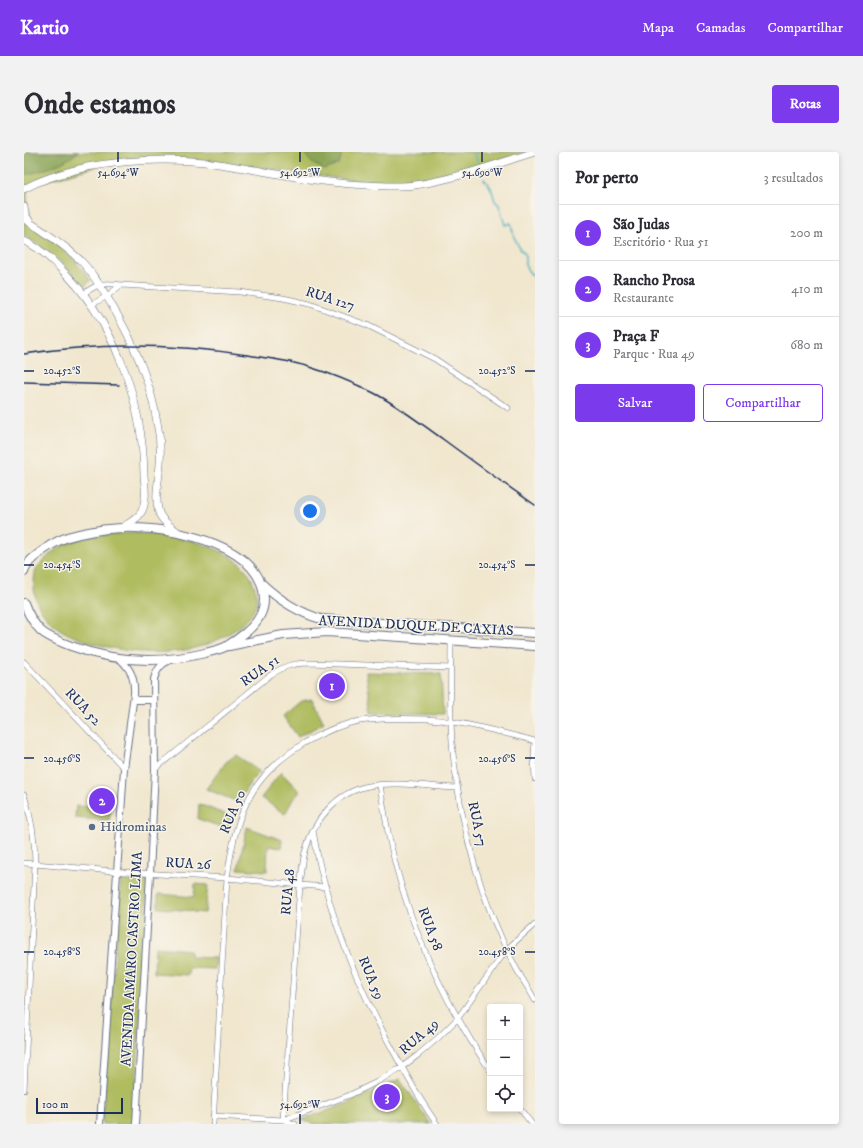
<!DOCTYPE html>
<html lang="pt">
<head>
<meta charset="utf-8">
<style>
	:root { --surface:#fff; --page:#f2f2f3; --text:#2b2b33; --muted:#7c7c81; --line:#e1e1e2; --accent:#7c3aed }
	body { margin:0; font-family:"IM FELL DW Pica",serif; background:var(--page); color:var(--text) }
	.controls { position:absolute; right:12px; bottom:12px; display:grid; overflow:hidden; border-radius:4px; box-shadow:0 2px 6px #0003 }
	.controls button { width:36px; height:36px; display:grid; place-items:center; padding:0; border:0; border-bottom:1px solid var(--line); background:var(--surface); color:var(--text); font:20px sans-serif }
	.scale { position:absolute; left:12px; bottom:10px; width:87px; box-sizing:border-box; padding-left:4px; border:2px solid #1b2f5e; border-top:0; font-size:11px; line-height:14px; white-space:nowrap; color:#1b2f5e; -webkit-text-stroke:3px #f7f3e8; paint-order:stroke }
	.you { position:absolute; left:286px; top:359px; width:14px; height:14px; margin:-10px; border:3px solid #fff; border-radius:50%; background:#1a73e8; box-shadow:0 0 0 6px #1a73e833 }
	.badge { display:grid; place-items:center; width:26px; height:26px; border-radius:50%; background:var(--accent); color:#fff; font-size:13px; font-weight:700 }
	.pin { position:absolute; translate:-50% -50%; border:2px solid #fff; box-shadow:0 1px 4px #0006 }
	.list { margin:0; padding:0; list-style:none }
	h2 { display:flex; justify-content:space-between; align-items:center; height:52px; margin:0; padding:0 16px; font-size:17px }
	h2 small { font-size:13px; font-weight:400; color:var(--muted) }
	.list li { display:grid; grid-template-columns:26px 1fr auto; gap:12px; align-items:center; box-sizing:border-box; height:56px; padding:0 16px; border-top:1px solid var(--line) }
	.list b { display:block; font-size:15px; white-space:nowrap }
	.list p { margin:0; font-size:13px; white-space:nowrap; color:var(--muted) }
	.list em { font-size:13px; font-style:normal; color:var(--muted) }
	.actions { display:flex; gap:8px; padding:12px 16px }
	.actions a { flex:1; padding:9px 0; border:1px solid var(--accent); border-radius:4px; text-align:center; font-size:14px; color:var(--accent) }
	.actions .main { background:var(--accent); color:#fff }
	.icon { flex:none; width:22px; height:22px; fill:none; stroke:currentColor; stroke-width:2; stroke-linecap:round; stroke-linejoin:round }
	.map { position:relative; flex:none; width:511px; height:972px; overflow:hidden; border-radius:4px }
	header { display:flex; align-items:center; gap:24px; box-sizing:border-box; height:56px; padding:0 20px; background:var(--accent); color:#fff }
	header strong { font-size:19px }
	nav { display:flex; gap:22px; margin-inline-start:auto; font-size:14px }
	.intro { display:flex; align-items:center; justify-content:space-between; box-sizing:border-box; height:96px; padding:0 24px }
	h1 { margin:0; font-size:28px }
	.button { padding:10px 18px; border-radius:4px; background:var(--accent); color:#fff; font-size:14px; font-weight:700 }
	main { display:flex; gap:24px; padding:0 24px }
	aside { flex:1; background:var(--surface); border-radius:4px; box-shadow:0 2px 6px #0003 }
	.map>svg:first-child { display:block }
</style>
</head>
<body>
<header>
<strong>Kartio</strong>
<nav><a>Mapa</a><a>Camadas</a><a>Compartilhar</a></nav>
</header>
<div class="intro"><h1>Onde estamos</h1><a class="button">Rotas</a></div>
<main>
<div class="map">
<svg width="511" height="972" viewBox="0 0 511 972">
	<rect width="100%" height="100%" fill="#f7f3e8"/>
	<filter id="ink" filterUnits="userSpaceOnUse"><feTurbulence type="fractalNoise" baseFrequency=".025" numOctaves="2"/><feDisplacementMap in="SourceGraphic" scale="8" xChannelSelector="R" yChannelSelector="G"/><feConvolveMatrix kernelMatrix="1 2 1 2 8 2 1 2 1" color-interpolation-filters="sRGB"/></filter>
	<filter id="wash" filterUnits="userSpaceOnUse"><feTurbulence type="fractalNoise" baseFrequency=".012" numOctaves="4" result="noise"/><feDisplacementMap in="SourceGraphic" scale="16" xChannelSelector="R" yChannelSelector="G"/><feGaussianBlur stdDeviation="0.9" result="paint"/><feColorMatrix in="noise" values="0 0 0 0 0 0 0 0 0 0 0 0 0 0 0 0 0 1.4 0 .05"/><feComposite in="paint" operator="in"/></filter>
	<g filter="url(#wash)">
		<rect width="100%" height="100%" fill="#f1e7cf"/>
		<path fill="#afbc5f" stroke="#65765e" d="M0 0H503L440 18 415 24 368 29H345L316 27 207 11 95 8 0 35Z
			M3 38V54L9 74 35 94 52 110 67 128 60 135C43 115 23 96 0 84V39Z
			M113 381C146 383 211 392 227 426 238 448 233 461 215 475 175 506 118 505 72 492 59 488 45 484 34 476 21 466 10 451 10 435 10 429 10 423 12 417 14 414 17 411 20 408 42 383 82 382 113 381Z
			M342 520 417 522 419 562 348 560Z
			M288 547 300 571 274 585 259 564 277 549Z
			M212 603 236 620 227 629 214 650 182 637 202 610Z
			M257 620 276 640 269 647 261 662 237 646Z
			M175 652 208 665 204 677 174 667Z
			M52 654 87 656 85 669 51 666Z
			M223 675 258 688 257 696 244 694 243 719 214 717Z
			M97 725 124 727 110 972H78Z
			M171 732 184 733 181 761 169 760V759L134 756V742L170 745Z
			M131 795 166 798V805L192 806 191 817 165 816 164 823 130 821Z
			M376 927 407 972H291L277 968 327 950Z"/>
		<path fill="#8ba456" stroke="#536a5a" d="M0 0H54C38 13 20 18 0 23Z
			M279 0H316L317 5 315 12 301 18 288 11Z"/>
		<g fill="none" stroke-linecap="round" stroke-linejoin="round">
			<path stroke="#3eaabd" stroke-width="1.5" d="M449 0 453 9
				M460 27 467 36 471 49 475 53 481 73 487 71 490 85 496 97 501 102V113L505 120 511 126"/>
		</g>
	</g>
	<g filter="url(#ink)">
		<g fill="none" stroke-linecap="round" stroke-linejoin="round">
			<g stroke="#666f86" stroke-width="6">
				<path id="minor" d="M59 142C75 131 79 130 97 133L216 140 259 146 286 152 343 173 411 207 484 256
					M67 153 83 144 97 133
					M427 489C427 526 425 564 429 601 437 676 457 750 492 816 498 827 505 837 511 848
					M0 510 100 616
					M511 589 510 604 511 627
					M131 617 245 524C260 514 268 511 286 511L427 516
					M356 633C359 652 362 671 366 690 384 771 419 849 466 918
					M433 636C407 635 371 629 345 634 312 640 289 669 281 700 278 711 278 723 276 733L259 968 326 943 353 930 378 915 394 903 415 885 434 866 483 797 511 772
					M0 643C8 666 11 688 11 712L0 938
					M289 679C302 758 333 834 372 904 385 928 397 950 413 972
					M0 711 100 720 203 726 276 733 302 735
					M496 957 508 972
					M189 964 259 968 271 972
					M189 972 203 726C207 699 211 674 223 650 242 611 285 583 326 571 349 565 381 566 405 567 441 570 476 580 511 589"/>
			</g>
			<g stroke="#666f86" stroke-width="8">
				<path id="tertiary" d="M110 548H130
					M76 972 100 617 110 542C111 527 107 517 96 507
					M112 972 126 722 131 617 130 527C133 517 137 512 146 508"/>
			</g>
			<g stroke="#666f86" stroke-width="8">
				<path id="secondary" d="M0 37C19 26 42 20 63 15 101 8 142 6 181 10 235 17 288 31 343 33 358 34 376 35 391 33 432 27 472 12 511 0
					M0 55 1 62 6 70
					M0 67C20 79 39 92 56 108 68 120 77 135 86 150 108 187 126 227 133 270 136 284 137 298 136 312 135 327 130 346 135 361 138 369 147 375 154 380
					M0 89C13 94 25 105 34 114 89 165 119 249 120 323 121 335 123 348 118 359 113 368 105 371 97 376"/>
			</g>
			<g stroke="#666f86" stroke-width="10">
				<path id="primary" d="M0 420C4 409 8 407 17 400 28 391 40 385 55 382 73 378 93 375 112 376 153 377 240 394 240 448 240 462 231 473 221 481 215 486 208 491 201 495 195 498 187 499 181 501 136 512 90 510 47 494 37 490 25 486 17 479 9 471 4 462 0 451
					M237 431C255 448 273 460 297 467L511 481
					M205 494 259 483 303 480 511 494"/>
			</g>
			<use href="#minor" stroke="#fff" stroke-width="5"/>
			<use href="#tertiary" stroke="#fff" stroke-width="6"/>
			<use href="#secondary" stroke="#fff" stroke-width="7"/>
			<use href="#primary" stroke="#fff" stroke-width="8"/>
			<path stroke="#1b2f5e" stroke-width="1.5" d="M0 202C73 191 150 192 223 203 243 206 263 208 282 214 305 221 328 230 350 241 375 254 397 272 420 288 450 310 480 332 511 353
				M0 230 95 233"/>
		</g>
	</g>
	<path fill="none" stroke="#1b2f5e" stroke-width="1.5" d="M94 0V10M276 0V10M458 0V10M0 219H10M501 219H511M0 413H10M501 413H511M0 606H10M501 606H511M0 800H10M501 800H511M276 962V972"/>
	<circle fill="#5c6f8a" stroke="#f7f3e8" stroke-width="1.5" cx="68" cy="675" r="4"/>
	<g text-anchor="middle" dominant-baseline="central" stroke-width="3" stroke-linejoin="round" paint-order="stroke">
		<g font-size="14" fill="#1b2f5e" stroke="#f7f3e8">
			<text transform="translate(306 147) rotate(18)">RUA 127</text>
			<text transform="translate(392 474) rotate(3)">AVENIDA DUQUE DE CAXIAS</text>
			<text transform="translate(236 519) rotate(-35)">RUA 51</text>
			<text transform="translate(59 555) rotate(47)">RUA 52</text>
			<text transform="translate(209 660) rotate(-67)">RUA 50</text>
			<text transform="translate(453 672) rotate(78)">RUA 57</text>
			<text transform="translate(164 712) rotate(3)">RUA 26</text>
			<text transform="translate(264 740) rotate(-85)">RUA 48</text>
			<text transform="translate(406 777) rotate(69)">RUA 58</text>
			<text transform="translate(108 807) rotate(-87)">AVENIDA AMARO CASTRO LIMA</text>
			<text transform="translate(347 826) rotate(67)">RUA 59</text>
			<text transform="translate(395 885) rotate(-41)">RUA 49</text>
		</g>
		<g font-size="14" fill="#4e5e75" stroke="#f7f3e8" text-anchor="start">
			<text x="76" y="675">Hidrominas</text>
		</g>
	</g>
	<g font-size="10" text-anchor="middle" fill="#1b2f5e" stroke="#f7f3e8" stroke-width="3" stroke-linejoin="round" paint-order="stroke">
		<text x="94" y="24">54.694°W</text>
		<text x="276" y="24">54.692°W</text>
		<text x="458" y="24">54.690°W</text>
		<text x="38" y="222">20.452°S</text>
		<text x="473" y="222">20.452°S</text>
		<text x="38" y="416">20.454°S</text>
		<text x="473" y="416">20.454°S</text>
		<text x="38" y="610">20.456°S</text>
		<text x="473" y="610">20.456°S</text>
		<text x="38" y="803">20.458°S</text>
		<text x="473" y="803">20.458°S</text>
		<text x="276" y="956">54.692°W</text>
	</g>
</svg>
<div class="controls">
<button>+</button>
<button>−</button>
<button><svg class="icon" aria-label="locate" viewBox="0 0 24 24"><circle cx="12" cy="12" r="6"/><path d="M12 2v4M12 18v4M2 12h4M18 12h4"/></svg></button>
</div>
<div class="scale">100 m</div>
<div class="you"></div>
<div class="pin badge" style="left:308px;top:534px">1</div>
<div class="pin badge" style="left:78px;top:649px">2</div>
<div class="pin badge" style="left:363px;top:945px">3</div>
</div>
<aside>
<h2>Por perto<small>3 resultados</small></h2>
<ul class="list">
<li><span class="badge">1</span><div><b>São Judas</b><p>Escritório · Rua 51</p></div><em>200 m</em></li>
<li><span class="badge">2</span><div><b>Rancho Prosa</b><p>Restaurante</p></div><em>410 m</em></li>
<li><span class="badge">3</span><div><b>Praça F</b><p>Parque · Rua 49</p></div><em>680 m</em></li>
</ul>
<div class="actions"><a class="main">Salvar</a><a>Compartilhar</a></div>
</aside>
</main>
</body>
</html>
